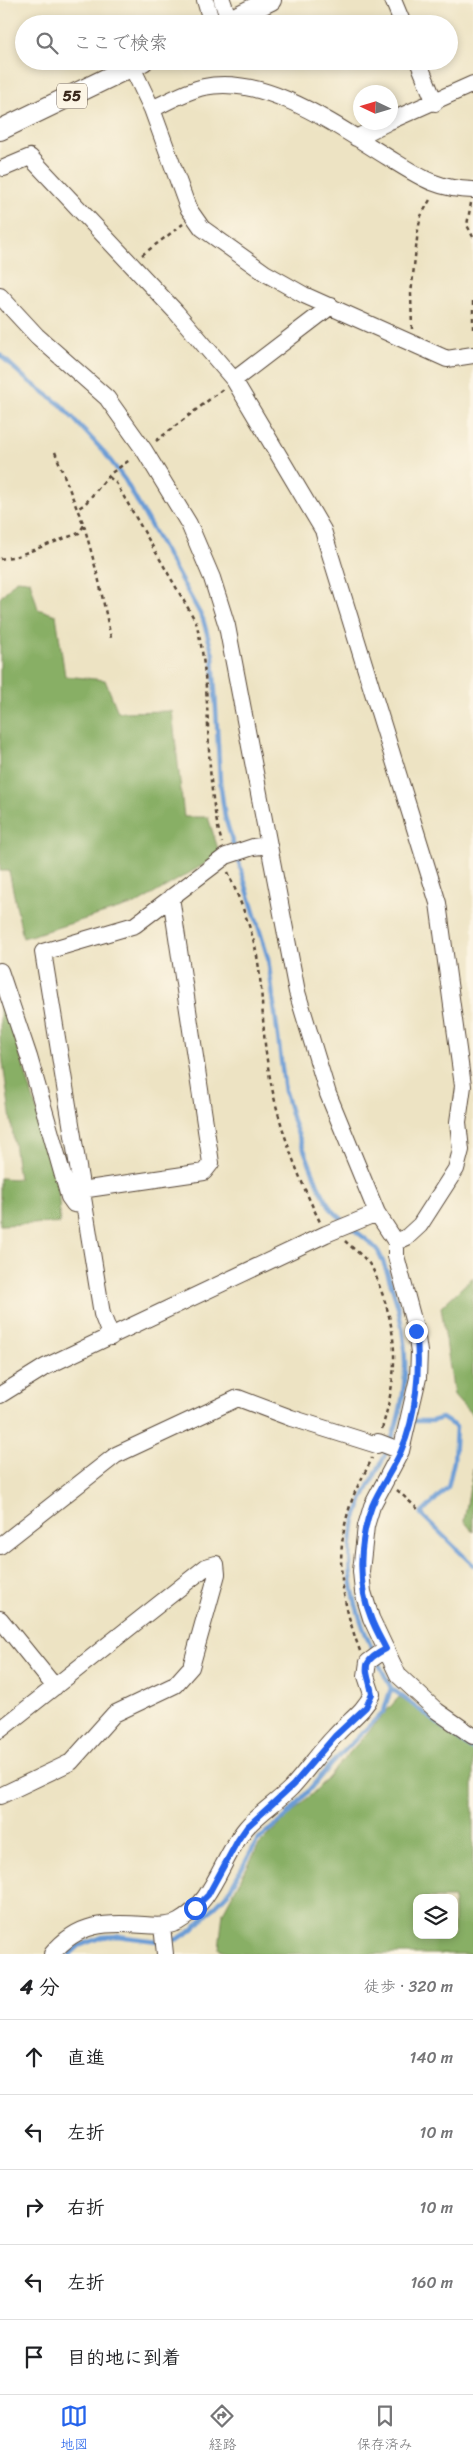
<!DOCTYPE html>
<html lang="ja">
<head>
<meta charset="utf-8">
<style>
	:root { --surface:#fff; --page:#f2f2f2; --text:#202124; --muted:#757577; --line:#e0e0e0; --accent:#2563eb }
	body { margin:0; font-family:Sriracha,"Klee One",sans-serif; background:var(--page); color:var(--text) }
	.controls { position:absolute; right:15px; bottom:15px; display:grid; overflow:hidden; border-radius:10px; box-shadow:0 2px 8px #0003 }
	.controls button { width:45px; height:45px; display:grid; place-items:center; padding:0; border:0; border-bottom:1px solid var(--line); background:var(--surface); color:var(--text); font:25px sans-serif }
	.compass { position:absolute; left:353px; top:85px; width:45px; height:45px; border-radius:50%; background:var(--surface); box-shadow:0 2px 8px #0003; rotate:274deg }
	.stop { position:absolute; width:15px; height:15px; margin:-11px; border:4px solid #2563eb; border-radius:50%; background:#fff }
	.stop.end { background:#2563eb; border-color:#fff; box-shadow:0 1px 5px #0008 }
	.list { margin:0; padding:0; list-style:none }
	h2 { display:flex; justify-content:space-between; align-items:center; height:65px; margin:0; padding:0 20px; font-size:21px }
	h2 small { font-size:16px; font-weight:400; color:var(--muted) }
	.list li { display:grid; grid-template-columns:32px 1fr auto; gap:15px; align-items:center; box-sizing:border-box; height:75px; padding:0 20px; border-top:1px solid var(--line) }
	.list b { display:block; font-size:19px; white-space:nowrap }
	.list em { font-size:16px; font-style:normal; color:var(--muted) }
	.icon { flex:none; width:28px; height:28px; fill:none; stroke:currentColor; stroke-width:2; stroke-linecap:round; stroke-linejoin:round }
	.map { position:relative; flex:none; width:473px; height:1954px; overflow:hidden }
	.search { position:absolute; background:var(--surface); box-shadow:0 2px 8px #0003; left:15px; right:15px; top:15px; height:55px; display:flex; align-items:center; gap:12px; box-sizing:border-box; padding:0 18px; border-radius:28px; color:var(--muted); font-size:19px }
	.sheet { height:440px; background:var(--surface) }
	nav { display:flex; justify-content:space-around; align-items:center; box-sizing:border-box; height:70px; border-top:1px solid var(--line); background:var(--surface); font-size:14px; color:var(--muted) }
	nav a { display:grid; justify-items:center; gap:2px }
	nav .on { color:var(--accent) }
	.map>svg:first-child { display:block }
</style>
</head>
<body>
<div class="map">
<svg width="473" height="1954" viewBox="0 0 473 1954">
	<rect width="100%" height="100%" fill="#fcf5e5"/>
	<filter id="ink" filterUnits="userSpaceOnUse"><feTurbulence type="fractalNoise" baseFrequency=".02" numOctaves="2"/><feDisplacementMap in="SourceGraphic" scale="10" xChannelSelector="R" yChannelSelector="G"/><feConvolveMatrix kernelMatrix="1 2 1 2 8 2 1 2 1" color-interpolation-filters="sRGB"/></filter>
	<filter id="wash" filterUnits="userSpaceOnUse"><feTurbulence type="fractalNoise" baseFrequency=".0096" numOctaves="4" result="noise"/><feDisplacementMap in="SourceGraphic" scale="20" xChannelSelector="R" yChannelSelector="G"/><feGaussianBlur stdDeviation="1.12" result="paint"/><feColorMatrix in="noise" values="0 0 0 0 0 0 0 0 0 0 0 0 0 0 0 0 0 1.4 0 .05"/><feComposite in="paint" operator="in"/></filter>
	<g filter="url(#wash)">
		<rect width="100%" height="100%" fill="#ede3c3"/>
		<path fill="#88af65" stroke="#626c42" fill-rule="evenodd" d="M16 580 30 581 38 609 56 615 65 676 105 680 118 712 172 711 184 817H208L220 855 138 903 23 938 9 871H0V598Z
			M0 991 58 1178 60 1223 0 1225V1178L19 1179 0 1041Z
			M473 1277V1416L454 1395 441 1307Z
			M473 1469V1532L464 1521Z
			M399 1697 473 1745V1954H236L219 1949 223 1912 259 1845 319 1787ZM417 1898H454V1935H417Z"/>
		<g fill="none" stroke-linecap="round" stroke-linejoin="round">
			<path stroke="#6a9cd5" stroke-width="4.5" d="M0 355 26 379 61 405 104 452 125 480 203 619 213 655 220 781 225 817 268 958 285 1092 294 1124 318 1185 331 1209 344 1221
				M352 1228C360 1235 372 1243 378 1251 384 1262 388 1275 392 1287 409 1338 410 1392 390 1443
				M412 1421H432L442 1418 456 1427 454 1461 448 1487 421 1514 473 1565
				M374 1653C351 1605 340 1552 362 1501 369 1484 380 1468 387 1450
				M391 1688 473 1750
				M70 1954 79 1946 102 1937 117 1936 165 1942 178 1939 192 1930 228 1893 257 1841 288 1815 330 1765 384 1711 391 1688 377 1660"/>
		</g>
	</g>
	<g filter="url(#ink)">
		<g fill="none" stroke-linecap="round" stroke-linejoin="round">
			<g stroke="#564637" stroke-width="18">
				<path id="minor" d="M205 0 212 24
					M222 0 229 20
					M393 0 403 24
					M418 61 435 103
					M132 67 152 109 188 208 202 228 265 273 304 295 447 359 473 355
					M152 109C169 101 186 91 204 87 266 74 338 127 389 158 420 177 436 189 473 190
					M390 121 473 84
					M356 138 388 122
					M4 168 30 157 176 312 234 380 323 530 327 544 438 903 463 1086 458 1122 461 1150 456 1169 420 1225 407 1237 396 1242
					M0 296 37 336 107 398 144 450 189 524 212 578 227 626 297 992 328 1094 377 1213 396 1242V1256L416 1331 419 1352 418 1378 401 1451 372 1506 366 1526 361 1571 363 1592 371 1618 398 1675 437 1711 473 1736
					M234 380 331 306
					M0 971 29 1057 69 1197 74 1204 83 1205
					M81 1190 204 1172 211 1163 171 897
					M111 1337 102 1314 43 952 135 925 226 856 253 847 269 845
					M0 1395 45 1367 326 1234 377 1213
					M0 1546 116 1455 238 1398 291 1418 377 1445 378 1442 401 1451
					M0 1619 55 1687
					M0 1730 206 1567 216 1564 217 1574 191 1667 175 1685 114 1714 71 1762 0 1796
					M162 1926 165 1954
					M52 1954C78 1922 107 1922 144 1925 155 1926 168 1927 178 1922 215 1901 221 1858 246 1828 259 1813 277 1802 291 1788 307 1771 319 1752 335 1736 348 1721 364 1712 372 1694L366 1676 368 1662 386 1649"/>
			</g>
			<g stroke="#564637" stroke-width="22">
				<path id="major" d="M222 24 271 0
					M0 130 143 61"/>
			</g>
			<path stroke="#564637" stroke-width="2.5" stroke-dasharray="4 4" stroke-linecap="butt" d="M471 203 467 225 473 237
				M142 255 183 224
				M473 301V333
				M412 329 411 294 418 230 421 216 431 198
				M156 441 223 389
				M55 452 77 509 85 504 110 474 131 459
				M109 477 116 483 196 622C215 694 201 771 222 843
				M84 525 99 581 111 638
				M0 559 17 556 79 533 84 525 77 509
				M228 872C240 901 253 930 258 962 263 994 262 1027 267 1060 275 1116 295 1171 320 1222
				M345 1241C353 1249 364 1256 370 1265 376 1273 378 1284 382 1293 400 1343 396 1379 382 1429
				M397 1490 420 1511
				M360 1651C341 1600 333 1554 352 1500 357 1485 366 1472 372 1458"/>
			<use href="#minor" stroke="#fff" stroke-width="16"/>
			<use href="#major" stroke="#fff" stroke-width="20"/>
		</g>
	</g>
	<g fill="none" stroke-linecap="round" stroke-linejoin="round" filter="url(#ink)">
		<path stroke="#2563eb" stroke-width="6" d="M195 1908 208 1895 238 1840 247 1827 293 1785 335 1736 366 1707 372 1694C368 1670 357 1663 386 1649 381 1639 375 1629 371 1618 357 1584 359 1540 372 1506 380 1487 393 1470 401 1451 416 1417 421 1368 416 1331"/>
	</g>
	<g text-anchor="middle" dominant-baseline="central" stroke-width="4" stroke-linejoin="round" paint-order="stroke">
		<rect fill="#fcf5e5" stroke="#75675a" stroke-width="1" x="57" y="83.5" width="30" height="25" rx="4"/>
		<g font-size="15" font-weight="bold" fill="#3b2a1e">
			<text x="72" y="96">55</text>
		</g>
	</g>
</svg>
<div class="controls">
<button><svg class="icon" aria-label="layers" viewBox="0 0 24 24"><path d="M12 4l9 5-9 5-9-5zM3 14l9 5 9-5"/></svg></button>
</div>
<svg class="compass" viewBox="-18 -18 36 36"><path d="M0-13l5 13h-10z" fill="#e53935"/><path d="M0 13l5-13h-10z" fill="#757577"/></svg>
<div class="stop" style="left:195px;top:1908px"></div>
<div class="stop end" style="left:416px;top:1331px"></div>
<div class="search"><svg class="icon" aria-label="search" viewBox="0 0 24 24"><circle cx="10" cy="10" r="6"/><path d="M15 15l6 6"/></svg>ここで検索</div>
</div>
<section class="sheet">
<h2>4 分<small>徒歩 · 320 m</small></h2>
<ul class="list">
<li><svg class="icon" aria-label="ahead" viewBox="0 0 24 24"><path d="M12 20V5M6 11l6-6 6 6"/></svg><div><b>直進</b></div><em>140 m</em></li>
<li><svg class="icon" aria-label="left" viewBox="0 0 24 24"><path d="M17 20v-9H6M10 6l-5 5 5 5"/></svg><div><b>左折</b></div><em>10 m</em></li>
<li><svg class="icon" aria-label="right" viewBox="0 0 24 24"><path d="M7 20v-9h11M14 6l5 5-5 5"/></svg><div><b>右折</b></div><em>10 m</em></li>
<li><svg class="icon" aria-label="left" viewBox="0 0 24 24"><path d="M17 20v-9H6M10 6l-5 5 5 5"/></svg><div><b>左折</b></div><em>160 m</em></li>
<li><svg class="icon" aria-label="arrive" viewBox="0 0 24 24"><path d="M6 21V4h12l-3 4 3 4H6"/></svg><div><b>目的地に到着</b></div></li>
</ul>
</section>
<nav>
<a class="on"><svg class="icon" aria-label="map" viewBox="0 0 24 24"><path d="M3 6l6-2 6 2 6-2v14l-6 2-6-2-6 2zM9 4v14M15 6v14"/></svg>地図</a>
<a><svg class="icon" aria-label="directions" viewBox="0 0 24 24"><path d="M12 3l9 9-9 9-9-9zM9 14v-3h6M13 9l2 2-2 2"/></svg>経路</a>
<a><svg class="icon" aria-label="saved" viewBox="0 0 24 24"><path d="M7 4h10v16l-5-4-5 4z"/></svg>保存済み</a>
</nav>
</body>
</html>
